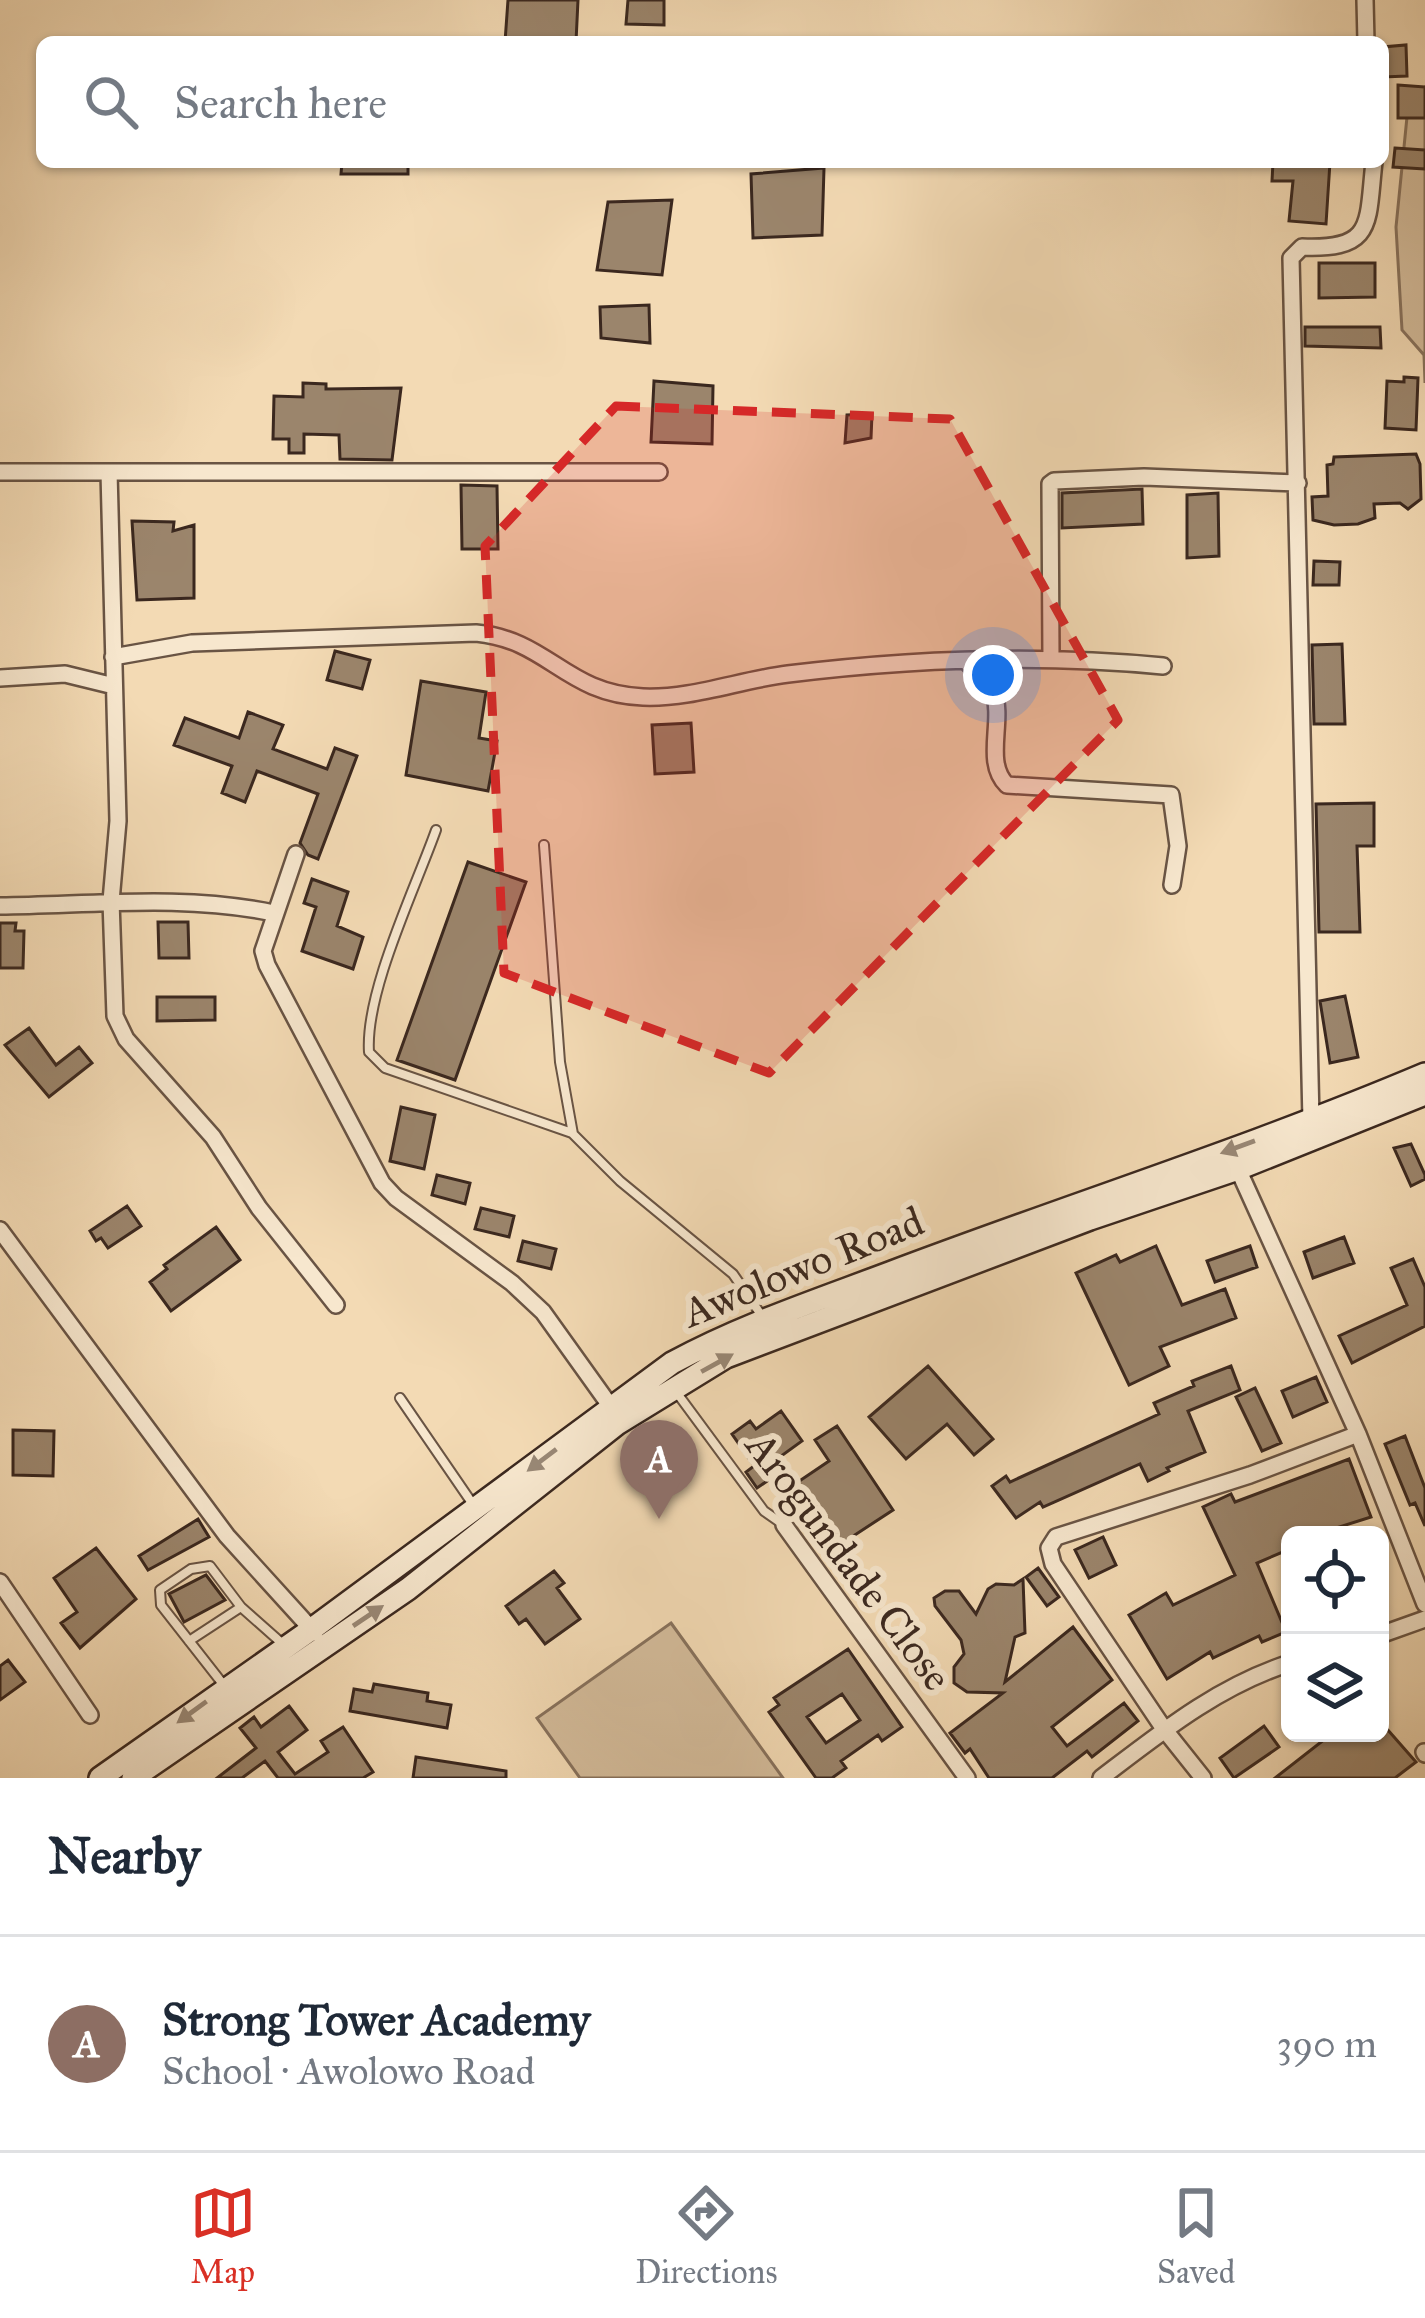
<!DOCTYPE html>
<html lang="en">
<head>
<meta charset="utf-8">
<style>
	:root { --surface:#fff; --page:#f2f2f3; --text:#1f2937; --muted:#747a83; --line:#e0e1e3; --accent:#d93025 }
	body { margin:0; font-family:"IM FELL Great Primer",serif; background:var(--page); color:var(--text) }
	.controls { position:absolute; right:36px; bottom:36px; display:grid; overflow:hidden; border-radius:18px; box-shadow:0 3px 9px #0004 }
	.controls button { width:108px; height:108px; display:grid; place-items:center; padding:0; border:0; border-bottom:3px solid var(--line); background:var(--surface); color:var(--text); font:60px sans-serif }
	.you { position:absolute; left:993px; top:675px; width:42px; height:42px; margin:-30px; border:9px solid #fff; border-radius:50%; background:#1a73e8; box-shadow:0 0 0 18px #1a73e833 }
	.badge { display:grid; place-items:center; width:78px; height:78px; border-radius:50%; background:var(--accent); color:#fff; font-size:39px; font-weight:700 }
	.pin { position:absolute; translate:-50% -99px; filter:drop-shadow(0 3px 6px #0008) }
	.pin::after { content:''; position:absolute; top:63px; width:42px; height:36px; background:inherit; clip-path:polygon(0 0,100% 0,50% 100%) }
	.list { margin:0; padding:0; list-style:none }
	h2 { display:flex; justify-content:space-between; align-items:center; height:156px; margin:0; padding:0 48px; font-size:51px }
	h2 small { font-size:39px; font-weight:400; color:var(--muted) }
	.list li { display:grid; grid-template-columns:78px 1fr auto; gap:36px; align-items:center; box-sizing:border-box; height:216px; padding:0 48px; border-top:3px solid var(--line) }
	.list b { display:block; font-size:45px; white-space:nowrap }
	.list p { margin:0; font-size:39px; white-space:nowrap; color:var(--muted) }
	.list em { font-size:39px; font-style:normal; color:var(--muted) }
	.icon { flex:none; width:66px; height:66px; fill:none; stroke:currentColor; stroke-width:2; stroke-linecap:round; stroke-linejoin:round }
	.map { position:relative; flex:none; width:1425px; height:1778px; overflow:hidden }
	.search { position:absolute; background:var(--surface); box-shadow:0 3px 9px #0004; left:36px; right:36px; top:36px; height:132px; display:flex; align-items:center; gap:30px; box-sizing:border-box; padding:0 42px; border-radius:18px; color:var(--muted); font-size:45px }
	.sheet { height:372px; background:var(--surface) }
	nav { display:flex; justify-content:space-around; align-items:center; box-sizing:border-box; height:168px; border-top:3px solid var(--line); background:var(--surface); font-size:33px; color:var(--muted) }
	nav a { display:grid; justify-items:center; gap:6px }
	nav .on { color:var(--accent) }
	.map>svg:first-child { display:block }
</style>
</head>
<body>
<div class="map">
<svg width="1425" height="1778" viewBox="0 0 1425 1778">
	<rect width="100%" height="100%" fill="#f3dab4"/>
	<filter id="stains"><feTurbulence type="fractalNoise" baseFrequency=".00167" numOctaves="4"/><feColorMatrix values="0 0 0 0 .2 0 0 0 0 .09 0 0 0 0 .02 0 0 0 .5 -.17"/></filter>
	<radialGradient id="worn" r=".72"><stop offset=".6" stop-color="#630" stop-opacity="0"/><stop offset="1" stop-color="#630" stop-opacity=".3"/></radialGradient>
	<path fill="#d4bc9b" stroke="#88725d" stroke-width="3" d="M1425 87V383L1424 355 1402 330 1396 227 1409 97Z
		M671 1623 783 1778H580L537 1718Z"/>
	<path fill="#9b856c" stroke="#3b281f" stroke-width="3" fill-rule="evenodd" d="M508 0H578L576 42H505Z
		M628 0H664V25L626 24Z
		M1406 45 1407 76 1383 77V47Z
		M1398 85 1425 87V118H1398Z
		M1395 148 1425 150V169L1393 167Z
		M342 162H408V174H341Z
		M1273 162H1330L1326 224 1289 221 1293 181H1272Z
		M824 168 822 235 753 238 751 174Z
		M672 200 662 275 597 270 608 202Z
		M1319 263H1375V297L1319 298Z
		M649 305 650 343 601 338 600 307Z
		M1305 327H1380L1381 348 1305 346Z
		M1404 377 1418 378 1416 430 1385 428 1387 381 1404 382Z
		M654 381 713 386 712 444 651 442Z
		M303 383 326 384V389L401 388 392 460 340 459 339 435 304 434V453H289V439H273L274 396 303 397Z
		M872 414 871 438 845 443 847 415Z
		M1416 454 1420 464 1421 499 1408 509 1400 503 1374 504 1375 518 1358 524 1334 525 1313 520 1312 497 1328 496 1327 465 1333 464 1334 457Z
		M461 485 497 486 498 549H462Z
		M1142 489 1143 524 1062 528V493Z
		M1218 493 1219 556 1187 558V495Z
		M132 521 174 522 173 531 194 525V598L137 600Z
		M1314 561 1340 562 1339 585H1313Z
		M1342 644 1345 724H1314L1312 645Z
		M335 651 370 660 362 689 327 680Z
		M421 681 486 692 479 738 497 741 488 791 406 775Z
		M248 712 283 725 273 749 327 769 335 748 357 756 318 859 308 855 300 843 318 794 257 771 245 802 222 793 232 766 174 745 185 718 239 738Z
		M691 723 694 772 655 774 652 725Z
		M1374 803V846H1357L1360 932H1319L1316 804Z
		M468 862 526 882 455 1080 397 1060Z
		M312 879 348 892 337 926 363 937 353 969 302 951 316 907 304 903Z
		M158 922H188L189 958H159Z
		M0 923H16L15 931H24L23 968H0Z
		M1345 996 1358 1057 1330 1063 1320 1001Z
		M157 997H215V1020L157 1021Z
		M29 1028 56 1065 79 1047 92 1063 49 1097 5 1045Z
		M401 1107 435 1115 424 1169 390 1161Z
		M1411 1144 1425 1175V1179L1411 1186 1394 1148Z
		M437 1175 470 1183 465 1204 432 1195Z
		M127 1206 141 1226 108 1248 101 1238 96 1241 90 1231Z
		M481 1208 514 1216 509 1237 475 1229Z
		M216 1227 240 1260 171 1311 150 1282 167 1269 164 1265Z
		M1344 1237 1354 1263 1313 1278 1304 1252Z
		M523 1241 556 1249 551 1269 518 1261Z
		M1156 1246 1182 1305 1225 1289 1236 1318 1160 1347 1169 1366 1129 1385 1076 1273 1116 1255 1120 1262Z
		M1250 1246 1257 1267 1215 1282 1207 1261Z
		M1413 1259 1425 1287V1326L1352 1363 1339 1336 1407 1305 1391 1268Z
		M928 1366 993 1439 974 1455 947 1424 906 1459 869 1417Z
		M1231 1366 1240 1390 1188 1411 1205 1452 1167 1468 1169 1471 1148 1481 1140 1464 1043 1507 1040 1502 1016 1518 992 1486 1006 1476 1010 1482 1159 1414 1154 1403 1194 1386 1192 1381Z
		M1316 1377 1327 1402 1293 1417 1282 1391Z
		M1255 1388 1281 1443 1262 1451 1236 1397Z
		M781 1411 802 1441 777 1459 795 1484 829 1461 815 1440 837 1426 893 1510 835 1548 811 1512 801 1518 773 1477 757 1488 746 1472 754 1466 732 1434 750 1421 756 1429Z
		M13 1430 54 1431 53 1476 13 1475Z
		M1405 1436 1425 1488V1526L1415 1503 1410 1505 1385 1444Z
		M1349 1459 1371 1517 1314 1535H1290V1549L1257 1563 1286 1632 1262 1642 1259 1636 1213 1658 1210 1652 1167 1679 1129 1615 1166 1593 1173 1605 1235 1575 1203 1507 1231 1494 1235 1502Z
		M198 1519 209 1537 148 1570 139 1556Z
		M1103 1537 1116 1565 1089 1578 1075 1550Z
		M96 1548 136 1599 80 1648 61 1623 77 1612 54 1578Z
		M1038 1568 1059 1597 1047 1606 1026 1577Z
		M554 1571 564 1583 557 1588 580 1619 545 1644 526 1619 519 1624 506 1606Z
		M206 1575 225 1600 184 1622 169 1594Z
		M1023 1579 1025 1633 1015 1637 1005 1682 1073 1627 1112 1680 1052 1727 1067 1746 1124 1703 1138 1721 1092 1757 1087 1751 1052 1778H989L970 1749 965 1753 950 1733 1003 1693 967 1692 954 1683V1667L964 1654 961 1640 935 1606 934 1598 945 1591H959L976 1614 988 1589 996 1584 1014 1585Z
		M848 1649 902 1727 882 1741 878 1735 841 1761 846 1768 832 1778H816L769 1712 779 1705 774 1698ZM842 1694 860 1720 826 1743 807 1717Z
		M8 1660 25 1682 0 1700V1666Z
		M374 1684 428 1693 427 1701 451 1705 447 1728 350 1711 354 1689 372 1692Z
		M289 1706 307 1730 278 1752 295 1774 328 1752 321 1741 343 1727 373 1772 363 1778H278L265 1761 242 1778H217L256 1748 240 1728 254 1717 261 1727Z
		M1380 1721 1416 1762 1395 1778H1275L1325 1739 1320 1733H1380Z
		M1264 1726 1279 1747 1234 1778 1220 1758Z
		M416 1757 506 1771V1778H413Z"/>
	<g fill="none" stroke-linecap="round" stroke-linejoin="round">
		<g stroke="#695444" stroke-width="12">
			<path id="service" d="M436 830C415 889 365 992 369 1052L385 1068 572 1133
				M544 845 560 1062 573 1134 620 1181 733 1274 764 1319
				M674 1389 764 1511 784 1525
				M400 1398 472 1503
				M189 1641 241 1607
				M226 1688 161 1605 160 1590 191 1569 210 1566 241 1607 285 1646"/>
		</g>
		<g stroke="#695444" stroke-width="20">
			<path id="minor" d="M1365 0 1366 42
				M0 472H659
				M109 472 118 821 111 901 115 1016 126 1039 213 1137 259 1208 336 1305
				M113 657 192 643 476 633C549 640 565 694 643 697 691 699 740 680 788 674 911 659 1040 654 1163 666
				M1051 659 1050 484 1054 481 1144 477 1298 483
				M967 662C975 671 988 680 993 691 1005 720 983 762 1007 785L1171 795 1178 846 1172 885
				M0 678 65 674 114 686
				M296 854 263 951 267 965 382 1183 396 1198 512 1283 543 1312 611 1407
				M0 906C92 905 183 894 274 913
				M1311 1120 1291 258 1302 247C1375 250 1367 224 1374 162
				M1238 1169 1358 1434 1425 1604
				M0 1230 227 1536 315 1633
				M784 1525 967 1778
				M0 1582 90 1715
				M1380 1635 1425 1619
				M1424 1752 1425 1754
				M1101 1778C1160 1733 1218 1686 1290 1663
				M1203 1778 1164 1729 1053 1564 1049 1548 1056 1537 1250 1475 1358 1434"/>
		</g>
		<g stroke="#3b281f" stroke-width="26">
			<path id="secondary" d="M100 1778 312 1629 672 1363C742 1325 818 1300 892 1272 1069 1205 1250 1148 1425 1074
				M133 1778 408 1589 617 1424 726 1357 1090 1219 1238 1169 1425 1094"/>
		</g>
		<use href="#service" stroke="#f7e7ce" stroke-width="8"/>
		<use href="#minor" stroke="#f7e7ce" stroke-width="15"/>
		<use href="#secondary" stroke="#f7e7ce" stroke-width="21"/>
	</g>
	<defs><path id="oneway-solid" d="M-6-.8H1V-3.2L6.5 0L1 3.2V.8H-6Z" transform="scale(3)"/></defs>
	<g fill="#998876">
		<use href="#oneway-solid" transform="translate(1238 1147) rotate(160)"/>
		<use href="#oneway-solid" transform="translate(717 1363) rotate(-29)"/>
		<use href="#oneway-solid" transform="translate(542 1460) rotate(143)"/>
		<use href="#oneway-solid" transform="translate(368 1616) rotate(-34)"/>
		<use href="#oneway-solid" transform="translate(192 1712) rotate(144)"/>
	</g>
	<path fill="#d62828" fill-opacity="0.2" stroke="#d62828" stroke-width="9" stroke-dasharray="24 15" stroke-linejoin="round" d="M616 406 950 419 1118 720 769 1073 504 973 485 546Z"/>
	<g text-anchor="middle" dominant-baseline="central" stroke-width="12" stroke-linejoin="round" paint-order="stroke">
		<g font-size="42" fill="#3b281f" stroke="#f7e7ce">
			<text transform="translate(803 1267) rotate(-22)">Awolowo Road</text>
			<text transform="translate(849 1561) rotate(53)">Arogundade Close</text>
		</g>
	</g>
	<rect width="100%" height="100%" filter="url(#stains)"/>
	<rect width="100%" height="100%" fill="url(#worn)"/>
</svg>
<div class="controls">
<button><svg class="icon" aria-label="locate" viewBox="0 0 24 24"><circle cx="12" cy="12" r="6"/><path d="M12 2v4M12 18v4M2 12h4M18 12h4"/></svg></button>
<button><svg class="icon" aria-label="layers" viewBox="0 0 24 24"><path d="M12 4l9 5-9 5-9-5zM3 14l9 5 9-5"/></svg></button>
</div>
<div class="you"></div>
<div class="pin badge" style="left:659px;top:1519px;background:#8d6e63">A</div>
<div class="search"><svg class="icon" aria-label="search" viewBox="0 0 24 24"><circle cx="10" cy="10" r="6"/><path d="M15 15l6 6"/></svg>Search here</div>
</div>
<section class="sheet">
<h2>Nearby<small></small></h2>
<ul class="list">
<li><span class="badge" style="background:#8d6e63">A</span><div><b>Strong Tower Academy</b><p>School · Awolowo Road</p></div><em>390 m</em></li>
</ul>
</section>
<nav>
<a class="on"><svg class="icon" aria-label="map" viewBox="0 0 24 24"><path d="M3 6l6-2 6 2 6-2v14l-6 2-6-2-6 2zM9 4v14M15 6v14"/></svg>Map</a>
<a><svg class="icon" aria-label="directions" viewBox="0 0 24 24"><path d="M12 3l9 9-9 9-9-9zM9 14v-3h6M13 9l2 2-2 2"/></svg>Directions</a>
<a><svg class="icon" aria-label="saved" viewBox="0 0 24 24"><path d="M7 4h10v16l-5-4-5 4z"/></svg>Saved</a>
</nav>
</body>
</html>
